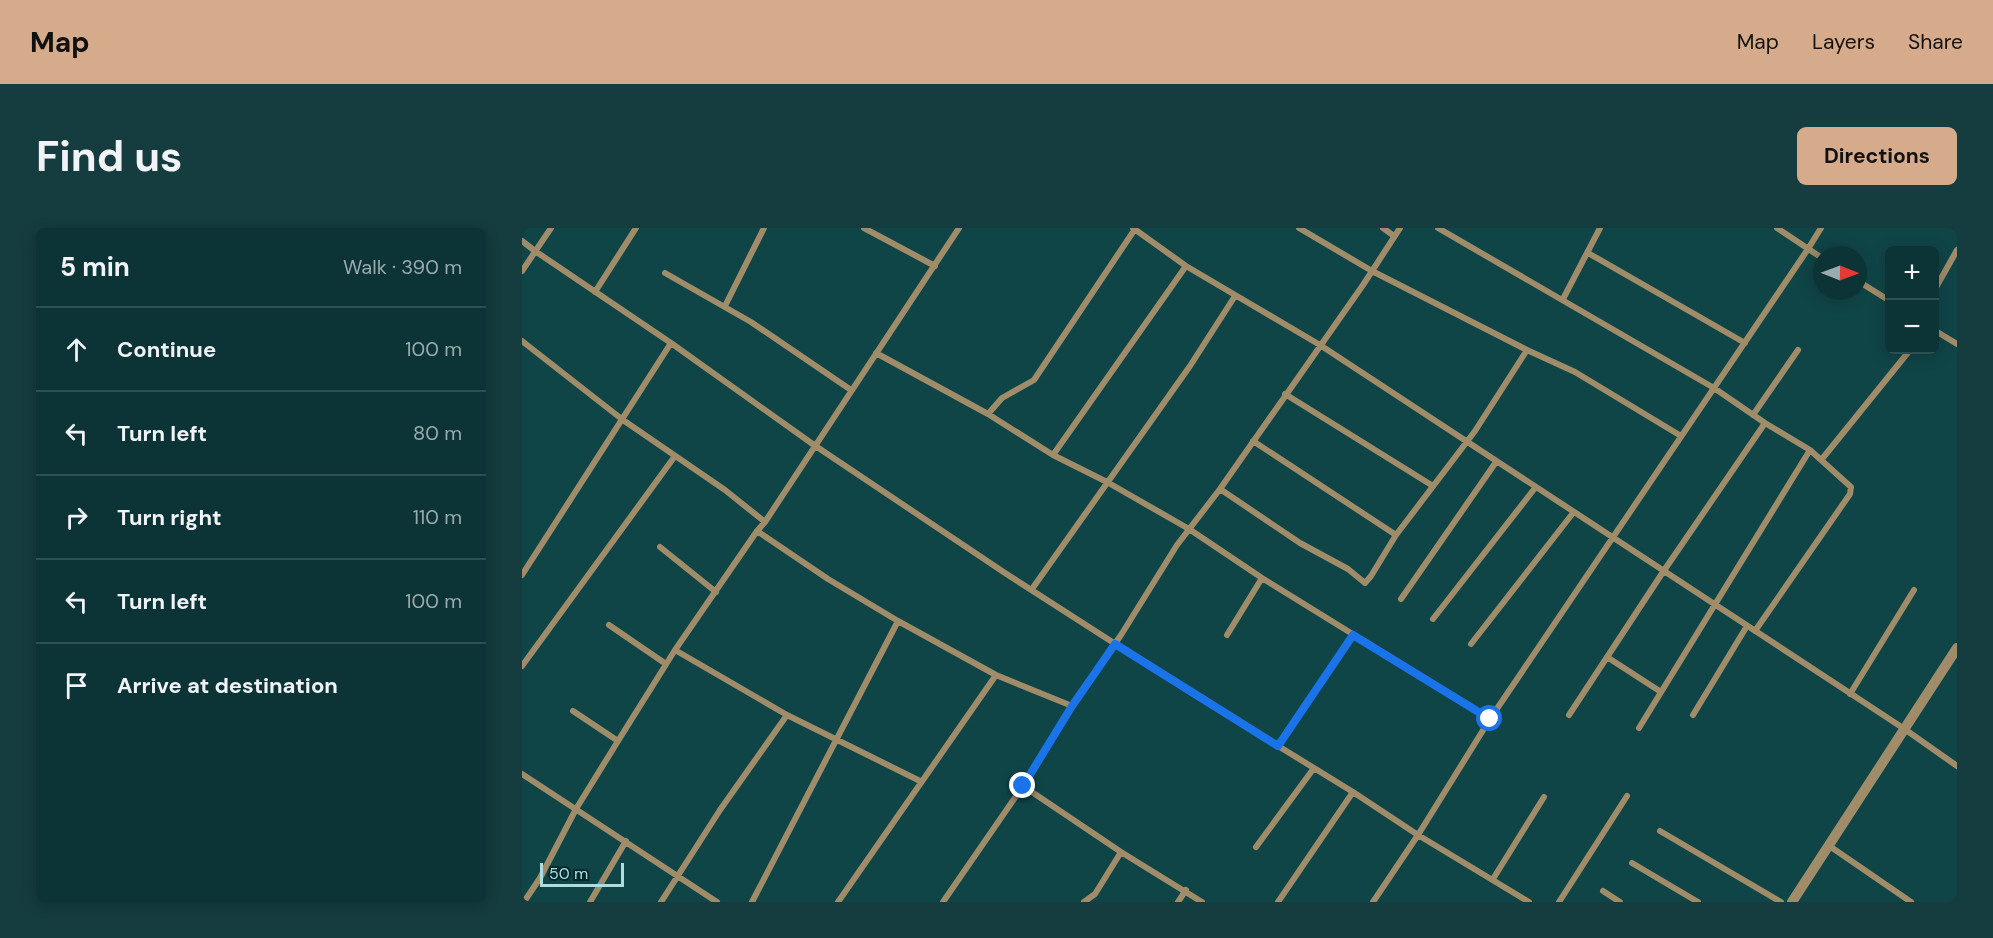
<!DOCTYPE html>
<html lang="en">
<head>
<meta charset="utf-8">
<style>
	:root { --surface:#0c3436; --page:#153c3e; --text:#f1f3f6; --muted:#9aaaad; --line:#2c4f51; --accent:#d6ab8b }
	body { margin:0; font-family:"DM Sans",sans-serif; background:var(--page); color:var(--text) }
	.controls { position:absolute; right:18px; top:18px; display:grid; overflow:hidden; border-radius:9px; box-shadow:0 3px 15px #0003 }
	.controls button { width:54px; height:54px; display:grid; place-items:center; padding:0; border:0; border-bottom:2px solid var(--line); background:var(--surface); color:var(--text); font:30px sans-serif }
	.compass { position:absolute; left:1291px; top:18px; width:54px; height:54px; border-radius:50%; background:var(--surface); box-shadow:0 3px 15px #0003; rotate:91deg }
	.scale { position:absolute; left:18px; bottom:15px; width:84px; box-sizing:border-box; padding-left:6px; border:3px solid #b1dcdf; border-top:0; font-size:16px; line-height:21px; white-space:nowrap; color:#b1dcdf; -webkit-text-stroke:4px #00292c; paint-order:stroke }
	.stop { position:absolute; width:18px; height:18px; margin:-14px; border:4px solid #1a73e8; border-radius:50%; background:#fff }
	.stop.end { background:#1a73e8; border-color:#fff; box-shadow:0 2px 6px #0008 }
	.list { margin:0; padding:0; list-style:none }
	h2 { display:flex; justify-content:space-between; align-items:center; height:78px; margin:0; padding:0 24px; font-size:26px }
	h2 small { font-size:20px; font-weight:400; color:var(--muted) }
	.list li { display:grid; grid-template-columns:39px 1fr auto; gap:18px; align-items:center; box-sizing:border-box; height:84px; padding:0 24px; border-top:2px solid var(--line) }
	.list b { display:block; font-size:22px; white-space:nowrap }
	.list em { font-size:20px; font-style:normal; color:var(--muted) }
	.icon { flex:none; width:33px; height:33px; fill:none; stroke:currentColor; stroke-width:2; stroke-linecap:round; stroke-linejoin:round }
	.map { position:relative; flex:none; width:1435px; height:674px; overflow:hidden; border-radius:9px }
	header { display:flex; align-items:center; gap:36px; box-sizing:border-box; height:84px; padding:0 30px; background:var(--accent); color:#111 }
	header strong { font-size:28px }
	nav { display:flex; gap:33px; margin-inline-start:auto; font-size:21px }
	.intro { display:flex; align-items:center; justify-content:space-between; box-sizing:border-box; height:144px; padding:0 36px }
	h1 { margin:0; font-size:42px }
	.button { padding:15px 27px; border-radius:9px; background:var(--accent); color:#111; font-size:21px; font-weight:700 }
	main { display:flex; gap:36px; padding:0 36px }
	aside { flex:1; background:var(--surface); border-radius:9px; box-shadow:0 3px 15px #0003 }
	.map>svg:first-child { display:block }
</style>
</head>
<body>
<header>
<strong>Map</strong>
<nav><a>Map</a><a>Layers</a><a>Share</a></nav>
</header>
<div class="intro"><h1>Find us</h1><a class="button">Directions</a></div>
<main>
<aside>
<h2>5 min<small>Walk · 390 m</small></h2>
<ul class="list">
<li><svg class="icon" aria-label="ahead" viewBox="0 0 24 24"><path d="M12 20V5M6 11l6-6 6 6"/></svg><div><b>Continue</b></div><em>100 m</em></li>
<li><svg class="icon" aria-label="left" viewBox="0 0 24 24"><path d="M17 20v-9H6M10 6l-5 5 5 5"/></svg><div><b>Turn left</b></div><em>80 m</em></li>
<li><svg class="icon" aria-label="right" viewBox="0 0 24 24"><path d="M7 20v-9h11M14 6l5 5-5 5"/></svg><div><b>Turn right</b></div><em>110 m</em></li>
<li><svg class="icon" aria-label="left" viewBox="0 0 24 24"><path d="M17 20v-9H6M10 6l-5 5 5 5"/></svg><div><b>Turn left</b></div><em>100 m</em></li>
<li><svg class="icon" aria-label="arrive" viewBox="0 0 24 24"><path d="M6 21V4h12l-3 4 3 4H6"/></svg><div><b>Arrive at destination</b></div></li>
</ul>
</aside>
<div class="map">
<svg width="1435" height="674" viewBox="0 0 1435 674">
	<rect width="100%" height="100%" fill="#104548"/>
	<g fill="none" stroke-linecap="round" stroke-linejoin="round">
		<path stroke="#a08c68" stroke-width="6" d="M342 0 413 38
			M611 0 664 38 798 117 1381 500 1435 538
			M777 0 850 43 1005 122
			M861 0 872 8
			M916 0 1192 160 1243 195 1288 222 1329 259 1328 266 1233 403
			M1255 0 1300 30
			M0 13 13 23 149 115 292 217 483 345 665 462 831 564 896 607 1007 674
			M1066 25 1223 115
			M0 43 29 0
			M143 45 229 94 329 162
			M1336 53 1368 73
			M1412 63 1435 22
			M73 64 114 0
			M1041 71 1078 0
			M203 78 242 0
			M1412 102 1435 116
			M0 113 101 192 203 262 243 294
			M354 125 466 186 531 227 585 254 667 301 740 350 968 491
			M763 166 911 258
			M466 186 480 170 512 152 613 1
			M1231 187 1276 122
			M731 213 874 307
			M531 227 664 38
			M1300 231 1388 122
			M698 261 778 315 826 341 843 355 849 348 874 307 953 203 1005 122 1053 144 1159 208
			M235 303 306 351 376 393 474 447 550 478
			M138 319 194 364
			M0 347 149 115
			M510 361 668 138 713 68
			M879 371 974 234
			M911 391 1013 260
			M87 397 144 436
			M705 407 740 350
			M949 416 1051 285
			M153 422 265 487 398 553
			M1085 429 1139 464
			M0 438 153 228
			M1328 466 1392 362
			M51 483 96 513
			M1047 487 1141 344 1243 195
			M1171 487 1225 398
			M1117 500 1288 222
			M756 518 831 407
			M0 546 195 674
			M501 558 599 624 680 674
			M1138 603 1259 674
			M1306 617 1389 674
			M734 619 792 540
			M1110 635 1176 674
			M971 651 1022 569
			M1081 663 1098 674
			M2 674 18 650 54 581 96 513 153 422 235 303 243 294 437 0
			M68 674 104 613
			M139 674 198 582 265 487
			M230 674 376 393
			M316 674 474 447
			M421 674 501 558 550 478 599 407 655 317 698 261 841 57 878 0
			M562 674 573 666 599 624
			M656 674 664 662
			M756 674 831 564
			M851 674 896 607 968 491 1286 21 1299 0
			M1037 674 1105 568"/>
		<path stroke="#a08c68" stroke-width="10" d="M1270 674 1435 420"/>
	</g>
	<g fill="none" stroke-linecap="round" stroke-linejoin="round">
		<path stroke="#1a73e8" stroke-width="8" d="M501 558 550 478 593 416 756 518 831 407 968 491"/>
	</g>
</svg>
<div class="controls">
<button>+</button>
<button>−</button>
</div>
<svg class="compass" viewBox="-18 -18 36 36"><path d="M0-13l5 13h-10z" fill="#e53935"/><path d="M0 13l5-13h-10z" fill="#9aaaad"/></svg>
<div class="scale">50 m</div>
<div class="stop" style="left:968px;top:491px"></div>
<div class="stop end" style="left:501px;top:558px"></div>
</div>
</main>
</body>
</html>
